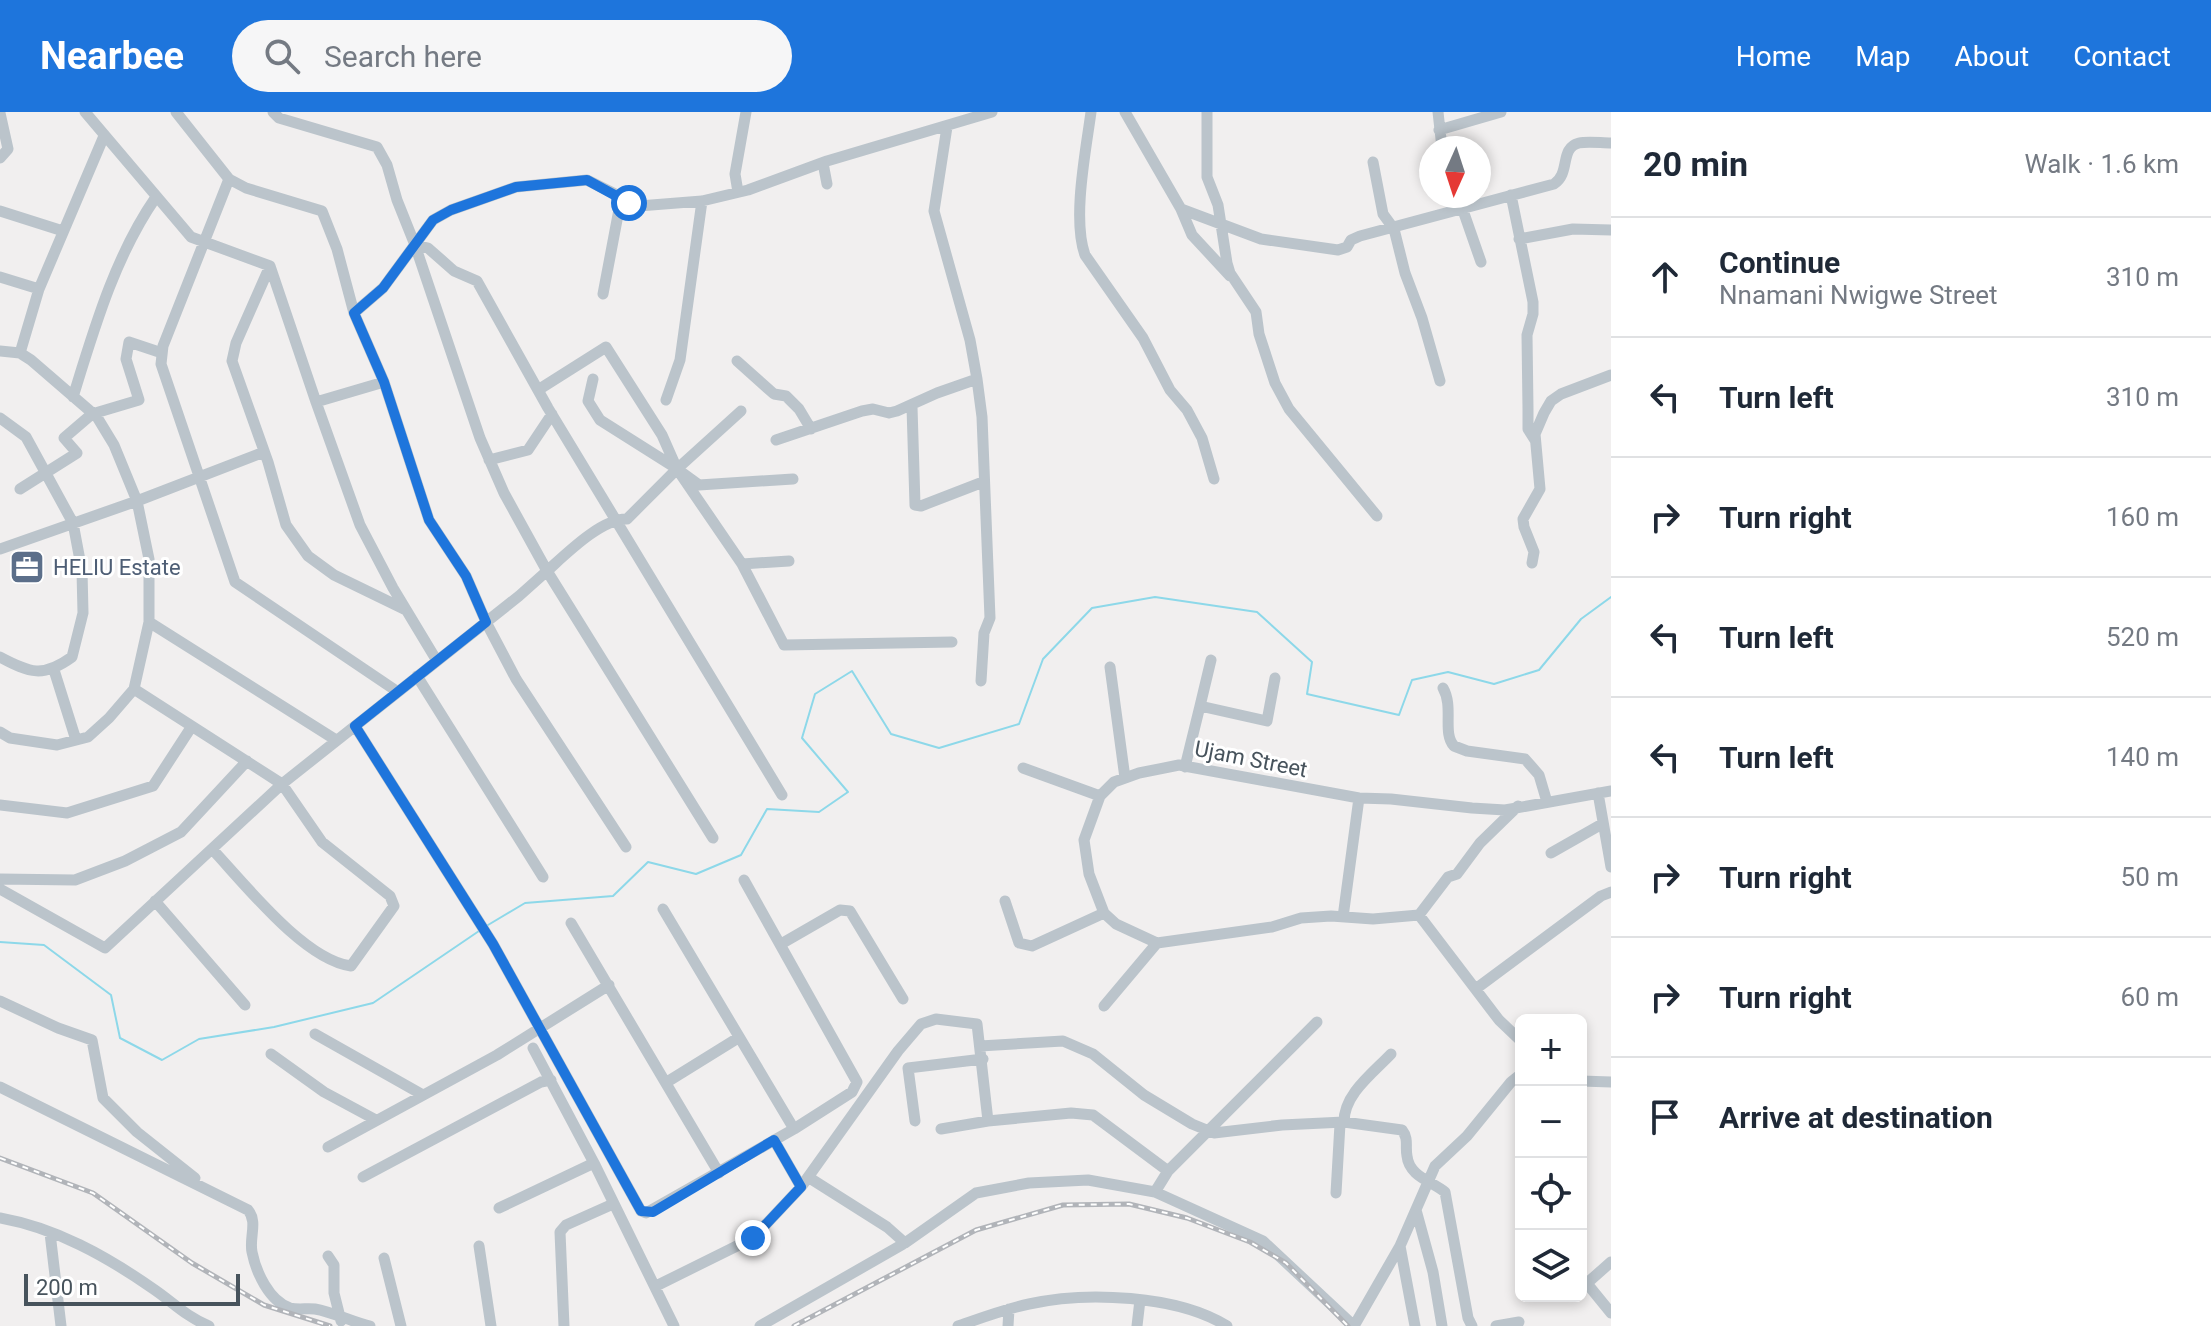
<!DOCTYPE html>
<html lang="en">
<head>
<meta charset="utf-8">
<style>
	:root { --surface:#fff; --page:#f6f6f7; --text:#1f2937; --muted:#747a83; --line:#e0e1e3; --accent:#1e75dc }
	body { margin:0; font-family:Roboto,sans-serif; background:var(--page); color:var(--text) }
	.controls { position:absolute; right:24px; bottom:24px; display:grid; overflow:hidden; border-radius:12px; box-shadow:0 4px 12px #0003 }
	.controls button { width:72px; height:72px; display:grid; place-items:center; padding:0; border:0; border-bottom:2px solid var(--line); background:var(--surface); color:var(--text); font:40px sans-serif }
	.compass { position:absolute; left:1419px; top:24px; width:72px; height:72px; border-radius:50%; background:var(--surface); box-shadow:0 4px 12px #0003; rotate:183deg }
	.scale { position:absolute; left:24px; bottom:20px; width:216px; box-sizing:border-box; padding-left:8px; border:4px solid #47535c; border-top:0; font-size:22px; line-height:28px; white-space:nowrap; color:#47535c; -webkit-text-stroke:6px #fff; paint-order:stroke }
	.stop { position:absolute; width:24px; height:24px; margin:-18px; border:6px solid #1e75dc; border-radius:50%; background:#fff }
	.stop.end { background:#1e75dc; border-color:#fff; box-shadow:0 2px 8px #0008 }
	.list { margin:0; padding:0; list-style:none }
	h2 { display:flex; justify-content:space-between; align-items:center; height:104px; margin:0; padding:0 32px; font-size:34px }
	h2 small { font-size:26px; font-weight:400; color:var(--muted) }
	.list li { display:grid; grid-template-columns:52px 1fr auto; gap:24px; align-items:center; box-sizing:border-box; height:120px; padding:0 32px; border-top:2px solid var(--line) }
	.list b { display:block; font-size:30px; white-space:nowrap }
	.list p { margin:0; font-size:26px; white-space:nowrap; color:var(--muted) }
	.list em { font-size:26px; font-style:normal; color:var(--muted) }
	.icon { flex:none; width:44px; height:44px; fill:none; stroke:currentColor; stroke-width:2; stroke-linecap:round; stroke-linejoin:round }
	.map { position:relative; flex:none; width:1611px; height:1214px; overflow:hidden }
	header { display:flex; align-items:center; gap:48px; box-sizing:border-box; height:112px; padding:0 40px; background:var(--accent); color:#fff }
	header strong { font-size:38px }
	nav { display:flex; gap:44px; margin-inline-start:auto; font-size:28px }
	.search { width:560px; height:72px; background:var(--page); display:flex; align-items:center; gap:20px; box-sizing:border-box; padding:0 28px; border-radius:44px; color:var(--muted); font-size:30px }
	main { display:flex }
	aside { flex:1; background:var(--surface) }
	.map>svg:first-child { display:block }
</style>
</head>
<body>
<header>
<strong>Nearbee</strong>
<div class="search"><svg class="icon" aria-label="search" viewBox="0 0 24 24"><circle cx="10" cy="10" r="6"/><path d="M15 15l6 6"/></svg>Search here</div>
<nav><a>Home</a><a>Map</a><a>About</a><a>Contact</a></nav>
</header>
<main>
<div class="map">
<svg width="1611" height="1214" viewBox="0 0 1611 1214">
	<rect width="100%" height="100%" fill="#f1efef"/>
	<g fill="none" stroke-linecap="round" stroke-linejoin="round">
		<path stroke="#8dd8e9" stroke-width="2" d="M488 813 525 791 613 784 648 750 696 762 741 743 767 697 819 700 848 680 802 626 815 582 852 559 891 622 939 636 1019 612 1043 547 1092 496 1155 485 1257 500 1312 550 1307 582 1399 603 1412 568 1448 560 1494 572 1539 558 1581 507 1611 485
			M0 830 44 833 111 883 120 926 162 948 199 927 274 915 373 891 479 819"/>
		<path stroke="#bbc4cb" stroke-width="11" d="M85 0 191 125 270 154 316 290
			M176 0 229 67 246 76 322 99 337 137 354 201 384 270 316 290 360 413 393 476 437 549
			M273 0 279 6 377 35 387 53 397 88 415 133
			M1091 0C1086 38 1072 107 1085 143L1143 226 1170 278 1187 298 1202 326 1214 367
			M1125 0 1181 97 1261 127 1338 138 1347 135 1351 128 1360 124 1554 72C1571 61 1559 36 1579 31 1588 29 1601 31 1611 31
			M1207 0V65L1218 93 1227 151 1230 161 1256 200 1259 222 1275 271 1289 297 1377 404
			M1438 0 1442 36
			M0 1 8 37 0 46
			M947 15 934 99 970 228 977 267 982 305 990 506 984 521 981 569
			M1439 18 1501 0
			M1373 50 1383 102 1394 117 1405 161 1422 206 1440 269
			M823 51 827 72
			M229 67 163 234 161 252 235 470 398 580
			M738 80 735 62 746 0
			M1511 83 1533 190V202L1527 223 1528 297V317L1535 328
			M1458 84 1481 150
			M1181 97 1192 123 1230 164
			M0 99 63 119
			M1519 127 1573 117 1611 118
			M270 154 236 231 232 249 268 350 286 413 308 444 334 463 404 497
			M0 165 39 177
			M603 182 621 87
			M354 201 383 176 433 108 451 98 516 75 587 68 639 94 702 89 748 78 827 49 992 0
			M0 239 20 241 31 248 97 305 114 333 137 389 0 437
			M20 241 39 177 104 24
			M737 249 774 282 786 284 799 297 811 317
			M593 267 588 289 600 308 676 356
			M384 270 429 408 466 464 486 510 516 567 626 735
			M538 278 606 235 662 323 677 357 742 452
			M73 285C94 217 115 144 156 85
			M666 288 680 248 702 89
			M912 295 915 393 921 394 983 370
			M0 306 26 325 73 411 82 459 83 501 72 545C43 566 30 561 0 545
			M776 328 862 299 873 297 889 301 897 299 937 281 977 267
			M489 348 528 338 552 302
			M677 357 741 299
			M20 377 77 341 64 326 92 302 139 288 126 247 129 230 162 241
			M789 449 742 452 784 533 952 530
			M1532 451 1534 440 1524 415 1523 407 1540 377 1535 322 1544 301 1551 289 1561 282 1611 263
			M149 510 336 628
			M1110 555 1125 666
			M54 558 76 628
			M417 564 543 765
			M1443 576C1454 595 1442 621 1454 634L1467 639 1525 647 1539 663 1547 690
			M134 577 282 672 322 730 390 784 394 794 351 854C304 848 244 771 212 737
			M1200 594 1211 548
			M355 614 493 832 641 1099 646 1101 794 1017 852 980 857 970 744 768
			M0 620 10 626 57 633 88 625 109 606 134 577 149 510V447L137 389 264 340
			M1185 655 1200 594 1267 609 1275 566
			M1023 656 1100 684
			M1598 681 1611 755
			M0 693 67 701 153 674 192 614
			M1518 694 1480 731 1457 762 1448 765 1419 803 1499 908 1521 929
			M713 726 547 459C566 442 602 406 627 407L677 357 699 373 793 367
			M1551 741 1602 712
			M0 767 75 768 125 749 181 720 247 649
			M0 777 105 836 282 672 519 484 547 459 504 381 480 326 415 133 428 136 454 159 477 169 548 296 782 683
			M155 789 245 893
			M1005 789 1019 831 1032 834 1104 801
			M663 797 794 1017
			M1419 803 1373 807 1331 804 1301 806 1272 815 1157 831 1116 812 1104 801 1089 762 1084 728 1100 684 1114 670 1139 661 1179 653 1359 686 1391 687 1472 696 1505 698 1611 679
			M1343 805 1359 686
			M571 811 719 1061
			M781 832 840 798 850 799 903 887
			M1477 876 1601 784 1611 780
			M0 889 58 916 92 928 103 986 137 1020 195 1066
			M1104 894 1157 831
			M315 922 423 983
			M980 934 1063 929 1093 942 1144 983 1192 1012 1214 1021 1282 1013 1344 1010 1402 1018C1409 1027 1405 1034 1407 1044 1409 1064 1431 1069 1445 1080L1468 1206 1472 1214
			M533 936 594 1051 674 1214
			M271 942 324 980 376 1008
			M1581 969 1611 970
			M667 970 738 926
			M0 975 248 1098C258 1110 249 1125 252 1140 256 1160 269 1189 290 1196 298 1198 307 1196 315 1197 333 1200 352 1210 370 1214
			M915 1009 908 956 983 947
			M988 1009 1071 1001 1093 1003 1168 1059
			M1344 1010C1344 982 1373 961 1391 942
			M774 1028 801 1075
			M328 1035 497 943 609 873
			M363 1065 541 970 551 968
			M808 1065 887 1115 905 1131
			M1155 1080 1168 1059 1317 910
			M1336 1081 1340 1012
			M499 1096 594 1051
			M1416 1098 1433 1160 1442 1214
			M0 1106C56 1116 106 1144 152 1176 173 1190 185 1204 209 1214
			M50 1121 61 1214
			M479 1134 491 1214
			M1400 1134 1415 1214
			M328 1144 334 1153V1181L341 1209
			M384 1146 401 1214
			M1581 1169 1589 1174 1611 1201
			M1586 1172 1611 1150
			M656 1174 753 1126 801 1075 898 939 921 912 936 907 977 912 988 1009 941 1017
			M564 1214 560 1120 566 1113 613 1092
			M760 1214 905 1131 976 1081 1029 1071 1088 1068 1155 1080 1263 1129 1354 1214
			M958 1214C981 1206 1005 1197 1029 1192 1086 1179 1177 1183 1227 1214
			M1008 1214 1009 1197
			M1137 1214 1140 1188
			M1354 1214 1400 1134 1435 1054 1467 1024 1511 970 1521 962
			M1496 1214 1519 1210"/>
		<g stroke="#b1b4b9" stroke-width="5">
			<path id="rail" d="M0 1046 93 1081 192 1151 264 1193 330 1214
				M794 1214 976 1118 1063 1093 1129 1092 1187 1106 1250 1130 1286 1151 1348 1214"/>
		</g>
		<use href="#rail" stroke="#fff" stroke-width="2" stroke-dasharray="6" stroke-linecap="butt"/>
	</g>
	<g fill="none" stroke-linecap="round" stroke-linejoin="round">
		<path stroke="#1e75dc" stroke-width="10" d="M629 91 587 68 516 75 451 98 433 108 383 176 354 201 384 270 429 408 466 464 486 510 355 614 493 832 641 1099 653 1100 774 1028 801 1075 753 1126"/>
	</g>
	<defs>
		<g id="office-square" transform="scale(1.8)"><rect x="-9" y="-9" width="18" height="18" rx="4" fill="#5c6f8a" stroke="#fff"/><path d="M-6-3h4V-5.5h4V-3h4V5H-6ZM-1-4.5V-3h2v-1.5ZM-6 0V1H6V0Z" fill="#fff"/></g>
	</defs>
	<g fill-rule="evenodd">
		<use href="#office-square" x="27" y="455"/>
	</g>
	<g text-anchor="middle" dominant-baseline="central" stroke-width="6" stroke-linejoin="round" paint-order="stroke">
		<g font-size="22" fill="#4e5e75" stroke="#fff" text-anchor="start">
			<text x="53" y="455">HELIU Estate</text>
		</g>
		<g font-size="22" fill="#47535c" stroke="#fff">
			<text transform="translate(1251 647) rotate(11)">Ujam Street</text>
		</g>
	</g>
</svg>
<div class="controls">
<button>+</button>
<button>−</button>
<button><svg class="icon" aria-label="locate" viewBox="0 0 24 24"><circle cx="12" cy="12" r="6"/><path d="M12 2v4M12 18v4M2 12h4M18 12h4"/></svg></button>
<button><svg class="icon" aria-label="layers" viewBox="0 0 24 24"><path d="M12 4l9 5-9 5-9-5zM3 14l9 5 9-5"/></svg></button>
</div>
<svg class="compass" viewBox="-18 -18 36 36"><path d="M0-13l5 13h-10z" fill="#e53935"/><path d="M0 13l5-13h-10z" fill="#747a83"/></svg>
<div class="scale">200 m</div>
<div class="stop" style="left:629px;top:91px"></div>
<div class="stop end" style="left:753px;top:1126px"></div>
</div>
<aside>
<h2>20 min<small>Walk · 1.6 km</small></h2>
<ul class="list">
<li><svg class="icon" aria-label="ahead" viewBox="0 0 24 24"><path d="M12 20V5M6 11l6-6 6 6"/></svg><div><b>Continue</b><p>Nnamani Nwigwe Street</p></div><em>310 m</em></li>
<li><svg class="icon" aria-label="left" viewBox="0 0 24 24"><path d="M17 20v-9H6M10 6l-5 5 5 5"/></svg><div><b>Turn left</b></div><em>310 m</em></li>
<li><svg class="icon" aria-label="right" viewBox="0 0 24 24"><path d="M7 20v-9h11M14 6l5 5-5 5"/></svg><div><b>Turn right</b></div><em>160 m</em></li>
<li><svg class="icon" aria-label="left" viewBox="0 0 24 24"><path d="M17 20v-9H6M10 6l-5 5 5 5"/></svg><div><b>Turn left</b></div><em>520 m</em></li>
<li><svg class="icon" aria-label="left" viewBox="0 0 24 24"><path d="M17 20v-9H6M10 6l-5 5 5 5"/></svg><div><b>Turn left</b></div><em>140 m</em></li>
<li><svg class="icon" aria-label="right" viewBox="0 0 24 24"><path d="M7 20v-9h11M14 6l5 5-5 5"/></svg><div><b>Turn right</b></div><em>50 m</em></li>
<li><svg class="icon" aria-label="right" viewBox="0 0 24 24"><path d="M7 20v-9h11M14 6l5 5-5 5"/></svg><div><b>Turn right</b></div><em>60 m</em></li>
<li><svg class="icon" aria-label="arrive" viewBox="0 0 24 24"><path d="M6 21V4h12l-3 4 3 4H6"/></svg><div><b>Arrive at destination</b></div></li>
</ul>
</aside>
</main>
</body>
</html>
